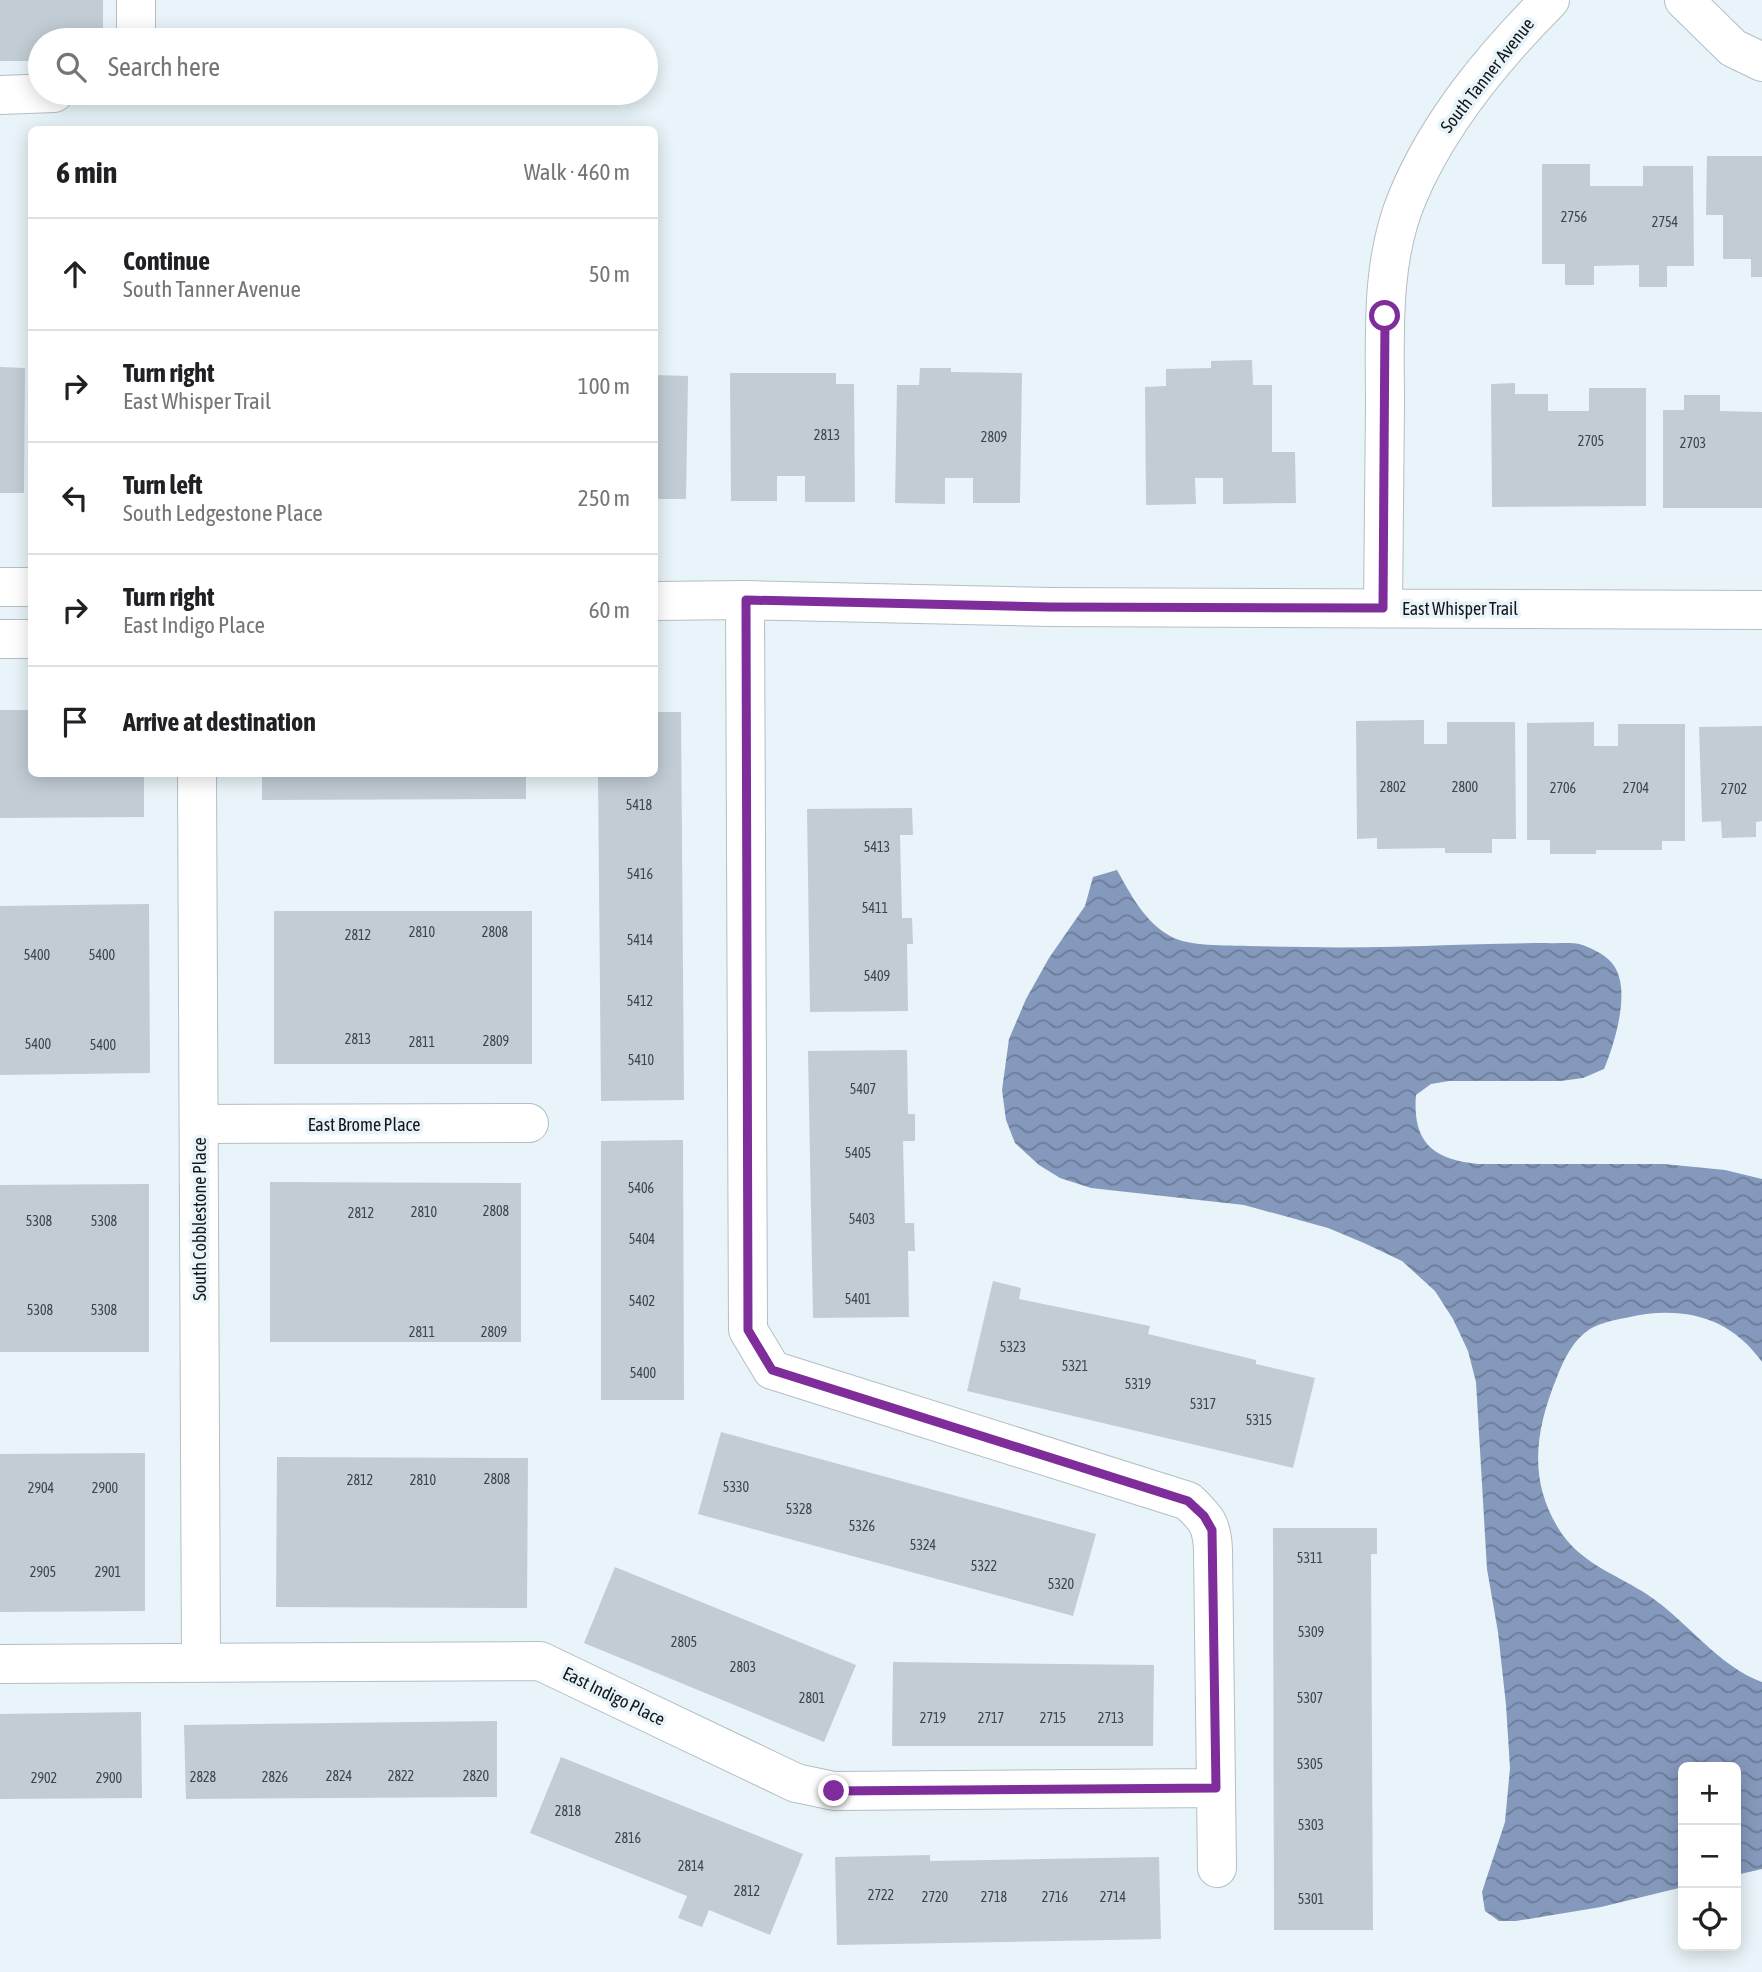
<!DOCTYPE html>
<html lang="en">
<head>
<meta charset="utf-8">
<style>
	:root { --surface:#fff; --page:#f2f2f2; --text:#202124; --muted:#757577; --line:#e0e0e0 }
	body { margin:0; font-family:"Asap Condensed",sans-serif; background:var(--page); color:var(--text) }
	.controls { position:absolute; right:21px; bottom:21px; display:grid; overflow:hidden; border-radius:10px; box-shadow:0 4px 18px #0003 }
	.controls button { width:63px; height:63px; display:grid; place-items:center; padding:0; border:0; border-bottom:2px solid var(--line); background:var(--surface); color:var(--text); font:35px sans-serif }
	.stop { position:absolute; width:21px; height:21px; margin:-16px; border:5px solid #802d9c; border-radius:50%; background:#fff }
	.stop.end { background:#802d9c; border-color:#fff; box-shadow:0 2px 7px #0008 }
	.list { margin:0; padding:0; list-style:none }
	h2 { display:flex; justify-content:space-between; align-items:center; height:91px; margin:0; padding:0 28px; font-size:30px }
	h2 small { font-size:23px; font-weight:400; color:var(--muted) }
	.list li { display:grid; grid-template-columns:46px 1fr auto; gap:21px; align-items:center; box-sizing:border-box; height:112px; padding:0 28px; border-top:2px solid var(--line) }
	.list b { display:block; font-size:26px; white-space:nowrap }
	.list p { margin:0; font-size:23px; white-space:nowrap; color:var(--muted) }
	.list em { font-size:23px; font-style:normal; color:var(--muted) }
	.icon { flex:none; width:38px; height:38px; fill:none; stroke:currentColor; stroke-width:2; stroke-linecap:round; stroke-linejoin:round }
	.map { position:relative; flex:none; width:1762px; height:1972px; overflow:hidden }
	.search { position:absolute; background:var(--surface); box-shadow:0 4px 18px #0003; left:28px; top:28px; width:630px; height:77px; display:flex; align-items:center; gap:18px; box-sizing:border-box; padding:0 24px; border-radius:38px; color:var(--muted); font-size:26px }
	.panel { position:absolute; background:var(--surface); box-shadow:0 4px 18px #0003; left:28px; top:126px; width:630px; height:651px; border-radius:10px }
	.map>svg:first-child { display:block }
</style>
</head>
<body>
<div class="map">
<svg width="1762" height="1972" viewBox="0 0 1762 1972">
	<defs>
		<pattern id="water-waves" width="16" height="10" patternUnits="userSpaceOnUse" patternTransform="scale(1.75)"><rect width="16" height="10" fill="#8599bc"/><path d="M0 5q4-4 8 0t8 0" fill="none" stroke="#6c7c98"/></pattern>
	</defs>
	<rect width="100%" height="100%" fill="#e8f4f9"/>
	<path fill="url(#water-waves)" d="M1117 870C1131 895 1144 921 1170 936 1189 947 1226 945 1248 946 1316 948 1384 948 1451 945 1483 944 1515 943 1547 943 1557 944 1569 942 1579 944 1590 947 1604 954 1611 962 1633 985 1615 1043 1604 1069L1583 1078 1561 1081H1449L1431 1084 1416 1095C1412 1143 1434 1160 1478 1164H1664L1725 1170 1762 1179V1362C1729 1315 1679 1305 1625 1318 1614 1320 1600 1323 1590 1329 1573 1340 1564 1359 1557 1377 1535 1431 1527 1482 1562 1534 1584 1565 1618 1575 1648 1595 1686 1620 1719 1667 1762 1682V1869L1736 1875V1767H1683V1887L1601 1907 1516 1921H1499L1485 1911 1482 1892 1505 1822 1510 1768 1506 1705 1498 1632 1487 1569 1476 1382 1468 1351 1453 1319 1435 1291 1402 1261 1364 1243 1328 1228 1244 1205 1091 1188 1060 1178 1039 1165 1015 1143 1006 1120 1002 1090 1009 1039 1026 999 1049 958 1085 906 1093 877Z"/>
	<path fill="#c2ccd4" d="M0 0H103V40H40V61H0Z
		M1707 156H1762V277H1751V259H1723V215H1706Z
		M1542 164H1590V186H1643V166H1693L1694 266H1667V287H1639V265L1594 266V285H1565V264H1542Z
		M1252 360 1253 385H1272V452H1295L1296 503 1223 504V478H1195L1196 504 1146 505 1145 387 1166 386V369L1211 368V361Z
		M0 367 25 368 24 493H0Z
		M920 368H951V372L1022 373 1020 503H973V478H945V504L895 503 897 385H919Z
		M730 373H836V384H854L855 502H805V476H777V501H731Z
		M655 375 688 376 686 499H654Z
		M1515 383V394H1548V411H1589V388H1646V506L1492 507 1491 384Z
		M1684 395H1720V411L1762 412V508H1663V410H1684Z
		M0 710H32V774H144V817L0 818Z
		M654 712H681L684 1100 601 1101 598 774H654Z
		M1424 720V744H1447V722H1515L1516 839H1492V853H1445V848L1377 849V838L1357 839 1356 721Z
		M1594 722V746H1618V724H1685V841H1662V850H1596V854H1550V840H1527V723Z
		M1762 726V821L1756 822V837L1722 838 1721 821 1702 822 1699 727Z
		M262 774H526V799L262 800Z
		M912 808 913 835H900L902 918H912L913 944H907L908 1011 810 1012 807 809Z
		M149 904 150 1073 0 1075V906Z
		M274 911H532V1064H274Z
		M907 1050 908 1114H915V1141H903L905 1223H914L915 1251H908L909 1317 813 1318 808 1051Z
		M683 1140 684 1400H601V1141Z
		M270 1182 521 1183V1342H270Z
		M149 1184V1352H0V1185Z
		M993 1281 1021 1288 1019 1299 1150 1326 1148 1334 1256 1360V1364L1315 1378 1293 1468 967 1391Z
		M721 1432 1096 1534 1073 1616 698 1514Z
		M145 1453V1611L0 1612V1454Z
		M277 1457 528 1458 527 1608 276 1607Z
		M1273 1528H1377V1554H1371L1373 1930H1274Z
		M615 1567 856 1665 824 1742 584 1643Z
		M893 1662 1154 1665 1153 1746H892Z
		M141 1712 142 1798 0 1799V1714Z
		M497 1721V1797L186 1799 184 1725Z
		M561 1757 803 1854 770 1935 709 1910 702 1927 678 1918 687 1896 530 1833Z
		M930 1855V1861L1159 1857 1161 1939 837 1945 835 1857Z"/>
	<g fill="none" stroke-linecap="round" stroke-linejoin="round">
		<g stroke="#b3bfc4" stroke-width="40">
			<path id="minor" d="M136 0V40
				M1684 0 1733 48 1762 62
				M0 95 54 93
				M0 587H32
				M745 600 748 1330 772 1370 1188 1501C1206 1518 1212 1524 1213 1550L1217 1868
				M654 601 745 600 1050 607 1762 610
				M1383 608C1384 540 1384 473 1385 406 1385 337 1380 261 1408 196 1439 122 1493 57 1550 0
				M0 639H32
				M197 774 201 1663
				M199 1124 529 1123
				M0 1664 540 1661 796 1783 834 1791 1216 1788"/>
		</g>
		<use href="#minor" stroke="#fff" stroke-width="38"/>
	</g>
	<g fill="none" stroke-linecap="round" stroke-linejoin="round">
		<path stroke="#802d9c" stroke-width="9" d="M834 1791 1216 1788 1212 1530 1204 1516 1188 1501 772 1370 748 1330 746 600 1050 607 1383 608 1385 316"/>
	</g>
	<g text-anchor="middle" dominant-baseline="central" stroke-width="7" stroke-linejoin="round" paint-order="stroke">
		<g font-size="14" fill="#3f4448">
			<text x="1574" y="217">2756</text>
			<text x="1665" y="222">2754</text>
			<text x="827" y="435">2813</text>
			<text x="994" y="437">2809</text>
			<text x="1591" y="441">2705</text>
			<text x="1693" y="443">2703</text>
			<text x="1393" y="787">2802</text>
			<text x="1465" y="787">2800</text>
			<text x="1563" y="788">2706</text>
			<text x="1636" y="788">2704</text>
			<text x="1734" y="789">2702</text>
			<text x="639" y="805">5418</text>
			<text x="877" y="847">5413</text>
			<text x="640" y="874">5416</text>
			<text x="875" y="908">5411</text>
			<text x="422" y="932">2810</text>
			<text x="495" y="932">2808</text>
			<text x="358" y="935">2812</text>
			<text x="640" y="940">5414</text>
			<text x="37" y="955">5400</text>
			<text x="102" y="955">5400</text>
			<text x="877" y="976">5409</text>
			<text x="640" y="1001">5412</text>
			<text x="358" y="1039">2813</text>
			<text x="496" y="1041">2809</text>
			<text x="422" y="1042">2811</text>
			<text x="38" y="1044">5400</text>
			<text x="103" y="1045">5400</text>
			<text x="641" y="1060">5410</text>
			<text x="863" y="1089">5407</text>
			<text x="858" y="1153">5405</text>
			<text x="641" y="1188">5406</text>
			<text x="496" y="1211">2808</text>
			<text x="424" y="1212">2810</text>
			<text x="361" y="1213">2812</text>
			<text x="862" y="1219">5403</text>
			<text x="39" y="1221">5308</text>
			<text x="104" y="1221">5308</text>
			<text x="642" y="1239">5404</text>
			<text x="858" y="1299">5401</text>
			<text x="642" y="1301">5402</text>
			<text x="40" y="1310">5308</text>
			<text x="104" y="1310">5308</text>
			<text x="422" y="1332">2811</text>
			<text x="494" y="1332">2809</text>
			<text x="1013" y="1347">5323</text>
			<text x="1075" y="1366">5321</text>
			<text x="643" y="1373">5400</text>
			<text x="1138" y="1384">5319</text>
			<text x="1203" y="1404">5317</text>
			<text x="1259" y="1420">5315</text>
			<text x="497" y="1479">2808</text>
			<text x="360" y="1480">2812</text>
			<text x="423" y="1480">2810</text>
			<text x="736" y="1487">5330</text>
			<text x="41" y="1488">2904</text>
			<text x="105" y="1488">2900</text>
			<text x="799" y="1509">5328</text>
			<text x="862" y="1526">5326</text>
			<text x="923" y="1545">5324</text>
			<text x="1310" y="1558">5311</text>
			<text x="984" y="1566">5322</text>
			<text x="43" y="1572">2905</text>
			<text x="108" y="1572">2901</text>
			<text x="1061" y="1584">5320</text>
			<text x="1311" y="1632">5309</text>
			<text x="684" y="1642">2805</text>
			<text x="743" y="1667">2803</text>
			<text x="812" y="1698">2801</text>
			<text x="1310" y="1698">5307</text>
			<text x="933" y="1718">2719</text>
			<text x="991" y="1718">2717</text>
			<text x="1053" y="1718">2715</text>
			<text x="1111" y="1718">2713</text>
			<text x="1310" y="1764">5305</text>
			<text x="339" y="1776">2824</text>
			<text x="401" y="1776">2822</text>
			<text x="476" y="1776">2820</text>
			<text x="203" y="1777">2828</text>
			<text x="275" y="1777">2826</text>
			<text x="44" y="1778">2902</text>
			<text x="109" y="1778">2900</text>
			<text x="568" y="1811">2818</text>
			<text x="1311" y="1825">5303</text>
			<text x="628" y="1838">2816</text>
			<text x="691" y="1866">2814</text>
			<text x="747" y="1891">2812</text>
			<text x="881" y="1895">2722</text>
			<text x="935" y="1897">2720</text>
			<text x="994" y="1897">2718</text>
			<text x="1055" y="1897">2716</text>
			<text x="1113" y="1897">2714</text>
			<text x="1311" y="1899">5301</text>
		</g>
		<g font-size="18" fill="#131719" stroke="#e8f4f9">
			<text transform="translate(1487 75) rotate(-52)">South Tanner Avenue</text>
			<text x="1460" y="608">East Whisper Trail</text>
			<text x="364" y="1124">East Brome Place</text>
			<text transform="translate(199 1219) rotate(-90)">South Cobblestone Place</text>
			<text transform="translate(614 1696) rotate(26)">East Indigo Place</text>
		</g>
	</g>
</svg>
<div class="controls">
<button>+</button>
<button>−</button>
<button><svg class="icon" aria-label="locate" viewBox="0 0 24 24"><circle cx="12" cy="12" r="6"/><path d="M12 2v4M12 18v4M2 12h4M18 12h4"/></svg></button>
</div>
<div class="stop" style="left:1385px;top:316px"></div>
<div class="stop end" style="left:834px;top:1791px"></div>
<div class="search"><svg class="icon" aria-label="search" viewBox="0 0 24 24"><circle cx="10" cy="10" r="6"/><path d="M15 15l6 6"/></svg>Search here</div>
<section class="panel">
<h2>6 min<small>Walk · 460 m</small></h2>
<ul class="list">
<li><svg class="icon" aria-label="ahead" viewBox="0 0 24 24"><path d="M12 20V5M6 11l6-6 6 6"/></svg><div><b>Continue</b><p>South Tanner Avenue</p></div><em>50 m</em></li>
<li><svg class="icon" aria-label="right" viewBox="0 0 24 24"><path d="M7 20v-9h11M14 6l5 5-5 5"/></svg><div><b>Turn right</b><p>East Whisper Trail</p></div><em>100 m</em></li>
<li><svg class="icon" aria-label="left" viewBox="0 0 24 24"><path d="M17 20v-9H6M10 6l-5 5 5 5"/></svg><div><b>Turn left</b><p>South Ledgestone Place</p></div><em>250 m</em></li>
<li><svg class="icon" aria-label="right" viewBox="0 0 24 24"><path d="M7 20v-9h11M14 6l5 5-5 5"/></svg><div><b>Turn right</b><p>East Indigo Place</p></div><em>60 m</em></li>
<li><svg class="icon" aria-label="arrive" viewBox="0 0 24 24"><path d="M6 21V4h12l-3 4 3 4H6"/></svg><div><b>Arrive at destination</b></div></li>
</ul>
</section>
</div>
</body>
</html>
